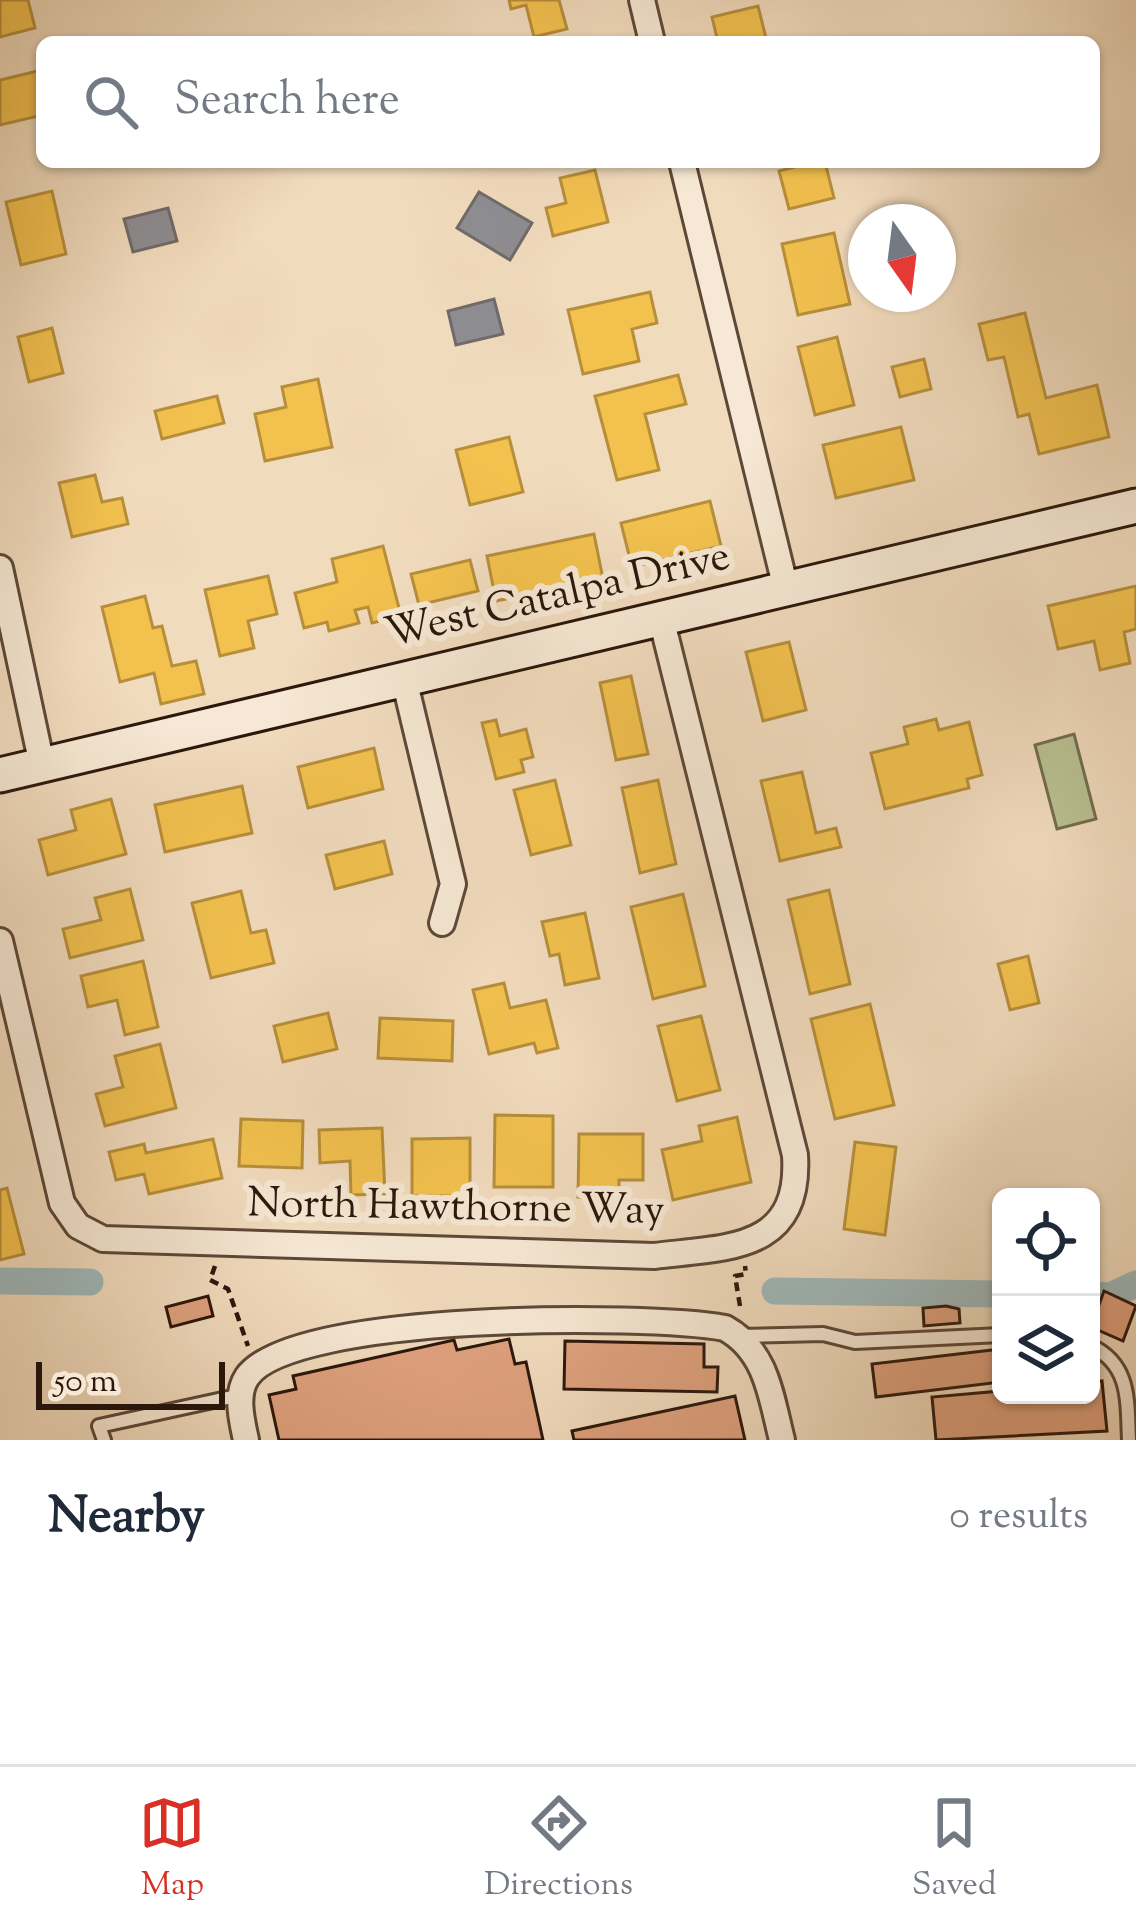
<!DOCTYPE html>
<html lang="en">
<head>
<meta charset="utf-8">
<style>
	:root { --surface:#fff; --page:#f2f2f3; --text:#1f2937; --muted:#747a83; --line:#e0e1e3; --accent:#d93025 }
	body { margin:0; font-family:"Sorts Mill Goudy",serif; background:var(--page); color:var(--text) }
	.controls { position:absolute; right:36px; bottom:36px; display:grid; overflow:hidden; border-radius:18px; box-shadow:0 3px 9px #0004 }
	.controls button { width:108px; height:108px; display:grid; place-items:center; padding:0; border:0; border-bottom:3px solid var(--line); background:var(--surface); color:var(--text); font:60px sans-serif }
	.compass { position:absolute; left:848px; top:204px; width:108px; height:108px; border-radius:50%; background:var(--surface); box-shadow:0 3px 9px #0004; rotate:166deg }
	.scale { position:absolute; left:36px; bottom:30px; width:189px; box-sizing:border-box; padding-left:12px; border:6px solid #2c170c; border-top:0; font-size:33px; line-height:42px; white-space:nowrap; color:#2c170c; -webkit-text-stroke:9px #f6e8d4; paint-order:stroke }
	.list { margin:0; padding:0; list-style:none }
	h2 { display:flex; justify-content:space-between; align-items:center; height:156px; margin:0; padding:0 48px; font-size:51px }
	h2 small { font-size:39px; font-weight:400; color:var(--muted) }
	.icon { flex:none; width:66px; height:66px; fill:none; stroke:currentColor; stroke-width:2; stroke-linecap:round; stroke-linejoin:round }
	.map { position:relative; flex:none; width:1136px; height:1440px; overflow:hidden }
	.search { position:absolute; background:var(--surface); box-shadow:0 3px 9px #0004; left:36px; right:36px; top:36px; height:132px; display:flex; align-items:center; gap:30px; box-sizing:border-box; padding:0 42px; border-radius:18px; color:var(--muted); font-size:45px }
	.sheet { height:324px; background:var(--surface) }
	nav { display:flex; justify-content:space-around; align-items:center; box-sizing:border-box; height:168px; border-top:3px solid var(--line); background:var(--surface); font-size:33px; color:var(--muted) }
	nav a { display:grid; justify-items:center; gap:6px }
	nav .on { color:var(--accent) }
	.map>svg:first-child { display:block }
</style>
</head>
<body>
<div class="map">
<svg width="1136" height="1440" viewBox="0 0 1136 1440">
	<rect width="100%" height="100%" fill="#f1dbbd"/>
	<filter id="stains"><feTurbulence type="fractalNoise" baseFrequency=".00167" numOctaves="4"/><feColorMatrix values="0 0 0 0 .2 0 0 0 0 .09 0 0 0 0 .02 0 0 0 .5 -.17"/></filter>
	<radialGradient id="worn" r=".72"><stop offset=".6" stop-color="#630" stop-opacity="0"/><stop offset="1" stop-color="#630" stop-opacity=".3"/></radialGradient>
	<path fill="#b9c092" stroke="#726c4f" stroke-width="3" d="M1074 734 1096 819 1057 829 1035 745Z"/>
	<path fill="#f2c14e" stroke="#b78e3a" stroke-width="3" d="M0 0H28L35 28 0 37Z
		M509 0H559L567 29 534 37 526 5 511 9Z
		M758 6 767 42H718L712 17Z
		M42 70V132L38 116 0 125V80Z
		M814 162H825L834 198 789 209 779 171Z
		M595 170 608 222 553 236 546 208 566 203 560 178Z
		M52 191 66 254 21 265 6 202Z
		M834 233 850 304 798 315 782 244Z
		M650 292 657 323 632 329 639 361 583 374 568 310Z
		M1025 313 1046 398 1097 385 1109 437 1039 454 1029 414 1018 417 1004 357 988 360 979 324Z
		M52 328 63 373 29 382 18 337Z
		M837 337 854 405 815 415 798 347Z
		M924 359 931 389 900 397 892 367Z
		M678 375 686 404 645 414 659 470 617 480 595 396Z
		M318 379 332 447 265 461 255 414 286 407 282 387Z
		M217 396 224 423 162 439 155 411Z
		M901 427 914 480 836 498 823 445Z
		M509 437 523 492 470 505 456 450Z
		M95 475 102 502 122 498 128 524 72 537 59 483Z
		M710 501 721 546 632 567 621 523Z
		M594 534 603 579 496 601 487 556Z
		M383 546 401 616 372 623 368 607 355 610 359 623 329 631 327 622 304 628 295 593 337 582 332 559Z
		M470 560 478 591 419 605 411 574Z
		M268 576 277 614 248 621 254 648 220 656 205 590Z
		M1136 586V629L1124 632 1130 663 1100 670 1094 641 1058 649 1048 606Z
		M145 596 153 628 162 626 172 666 196 661 204 694 161 704 154 673 120 682 102 607Z
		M789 642 806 710 763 721 746 652Z
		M631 676 648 754 616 760 600 683Z
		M936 719 939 730 969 722 982 775 967 779 969 788 885 809 871 753 908 744 904 727Z
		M496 720 500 736 526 729 533 757 521 760 524 772 496 779 482 723Z
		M374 748 383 789 308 808 298 767Z
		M802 772 816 833 836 828 841 847 780 861 761 781Z
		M555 780 571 845 531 855 514 790Z
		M658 780 676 864 640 873 622 788Z
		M242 786 252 833 165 852 155 805Z
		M111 799 126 854 48 875 39 840 76 830 71 810Z
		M384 841 392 874 335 889 326 855Z
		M130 889 143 940 70 958 63 929 101 920 95 898Z
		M829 890 850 984 810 994 788 900Z
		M241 891 251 933 266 930 274 963 211 978 192 903Z
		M683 894 705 986 653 999 631 907Z
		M585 913 599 978 565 985 559 954 550 956 542 922Z
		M1028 956 1039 1003 1010 1010 998 964Z
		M143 961 158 1027 125 1035 117 1000 88 1007 81 976Z
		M504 983 510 1008 546 1000 558 1048 537 1053 534 1043 489 1054 473 990Z
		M870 1004 894 1105 835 1119 811 1019Z
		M328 1013 337 1049 283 1062 274 1026Z
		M701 1016 720 1090 677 1101 658 1026Z
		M380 1018 453 1021 452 1061 378 1058Z
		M160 1044 176 1108 105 1126 96 1094 123 1087 115 1056Z
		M495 1115 553 1116V1187H494Z
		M737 1117 751 1182 673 1200 662 1150 702 1141 699 1126Z
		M241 1119 303 1121 302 1168 239 1166Z
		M382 1128 385 1194 351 1195 350 1161 320 1163 319 1130Z
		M579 1134H643V1180H619V1198L578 1197Z
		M470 1138V1196H412V1139Z
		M213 1139 222 1178 149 1194 144 1174 116 1180 109 1152 144 1144 146 1153Z
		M855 1142 896 1147 885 1235 844 1229Z
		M7 1188 24 1254 0 1260V1190Z"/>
	<path fill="#8d8d92" stroke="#706a6a" stroke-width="3" d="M479 192 532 223 510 260 457 228Z
		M168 208 177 241 133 252 124 219Z
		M494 299 503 334 456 345 448 311Z"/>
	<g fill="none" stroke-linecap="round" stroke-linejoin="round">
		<path stroke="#9fb9bb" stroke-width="27" d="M0 1281 90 1282
			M775 1291 1001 1294
			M1091 1295 1110 1296 1136 1284"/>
	</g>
	<path fill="#dfa17e" stroke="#2c170c" stroke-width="3" d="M1104 1291 1136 1306 1123 1341 1091 1327Z
		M208 1296 213 1316 171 1327 166 1307Z
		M946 1306 959 1309 960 1323 924 1326 923 1308Z
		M509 1339 515 1364 526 1362 543 1440H279L269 1395 296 1389 293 1376 454 1340 457 1350Z
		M565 1341 704 1344V1367H718L717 1392 564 1389Z
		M1001 1349V1382L876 1397 872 1364Z
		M1102 1381 1107 1431 936 1440 932 1397 1001 1391V1395H1091V1382Z
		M735 1396 745 1440H574L572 1431Z"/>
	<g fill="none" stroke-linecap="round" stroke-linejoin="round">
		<g stroke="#5d4838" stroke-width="18">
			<path id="lane" d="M740 1336 823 1334 855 1342 1001 1335
				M1091 1346C1131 1365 1127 1401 1129 1440
				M104 1440 99 1426 241 1395"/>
		</g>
		<g stroke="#5d4838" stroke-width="30">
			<path id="street" d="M642 0 652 42
				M682 162 786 589
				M0 568 42 765
				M404 679 453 884 442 923
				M0 941 62 1203 78 1226 103 1239 654 1256C727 1247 801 1252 795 1155L661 618
				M246 1440C242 1421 235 1395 247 1377 292 1312 647 1314 725 1328 767 1351 771 1397 782 1440"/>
		</g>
		<g stroke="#2c170c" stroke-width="39">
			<path id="secondary" d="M0 775 1136 506"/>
		</g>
		<path stroke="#2c170c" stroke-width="4.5" stroke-dasharray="9 6" stroke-linecap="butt" d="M215 1266 210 1280 228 1289 248 1346
			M740 1306 735 1276 746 1274 745 1266"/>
		<use href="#lane" stroke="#f6e8d4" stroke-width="12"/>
		<use href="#street" stroke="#f6e8d4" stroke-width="24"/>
		<use href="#secondary" stroke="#f6e8d4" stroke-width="33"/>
	</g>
	<g text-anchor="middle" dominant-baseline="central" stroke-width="12" stroke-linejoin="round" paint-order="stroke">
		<g font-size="42" fill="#2c170c" stroke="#f6e8d4">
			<text transform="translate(558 597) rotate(-13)">West Catalpa Drive</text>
			<text transform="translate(456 1209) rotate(1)">North Hawthorne Way</text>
		</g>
	</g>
	<rect width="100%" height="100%" filter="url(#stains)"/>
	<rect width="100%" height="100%" fill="url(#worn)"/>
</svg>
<div class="controls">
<button><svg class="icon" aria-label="locate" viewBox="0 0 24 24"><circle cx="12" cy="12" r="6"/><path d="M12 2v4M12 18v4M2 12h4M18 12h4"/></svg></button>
<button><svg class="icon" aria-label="layers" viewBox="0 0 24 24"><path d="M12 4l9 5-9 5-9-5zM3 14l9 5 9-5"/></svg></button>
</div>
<svg class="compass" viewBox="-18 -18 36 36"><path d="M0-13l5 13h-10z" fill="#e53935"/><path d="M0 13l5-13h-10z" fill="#747a83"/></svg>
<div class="scale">50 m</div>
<div class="search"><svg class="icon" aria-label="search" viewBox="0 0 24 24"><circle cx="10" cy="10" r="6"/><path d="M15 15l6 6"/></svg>Search here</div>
</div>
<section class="sheet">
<h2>Nearby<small>0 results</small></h2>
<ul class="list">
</ul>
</section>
<nav>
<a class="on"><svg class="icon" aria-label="map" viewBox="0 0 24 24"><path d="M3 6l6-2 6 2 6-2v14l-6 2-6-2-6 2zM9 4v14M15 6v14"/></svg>Map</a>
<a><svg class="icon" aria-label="directions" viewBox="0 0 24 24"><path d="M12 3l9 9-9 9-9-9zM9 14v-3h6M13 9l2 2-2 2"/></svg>Directions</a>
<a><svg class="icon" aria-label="saved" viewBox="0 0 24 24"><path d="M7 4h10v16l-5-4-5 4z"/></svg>Saved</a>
</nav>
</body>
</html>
